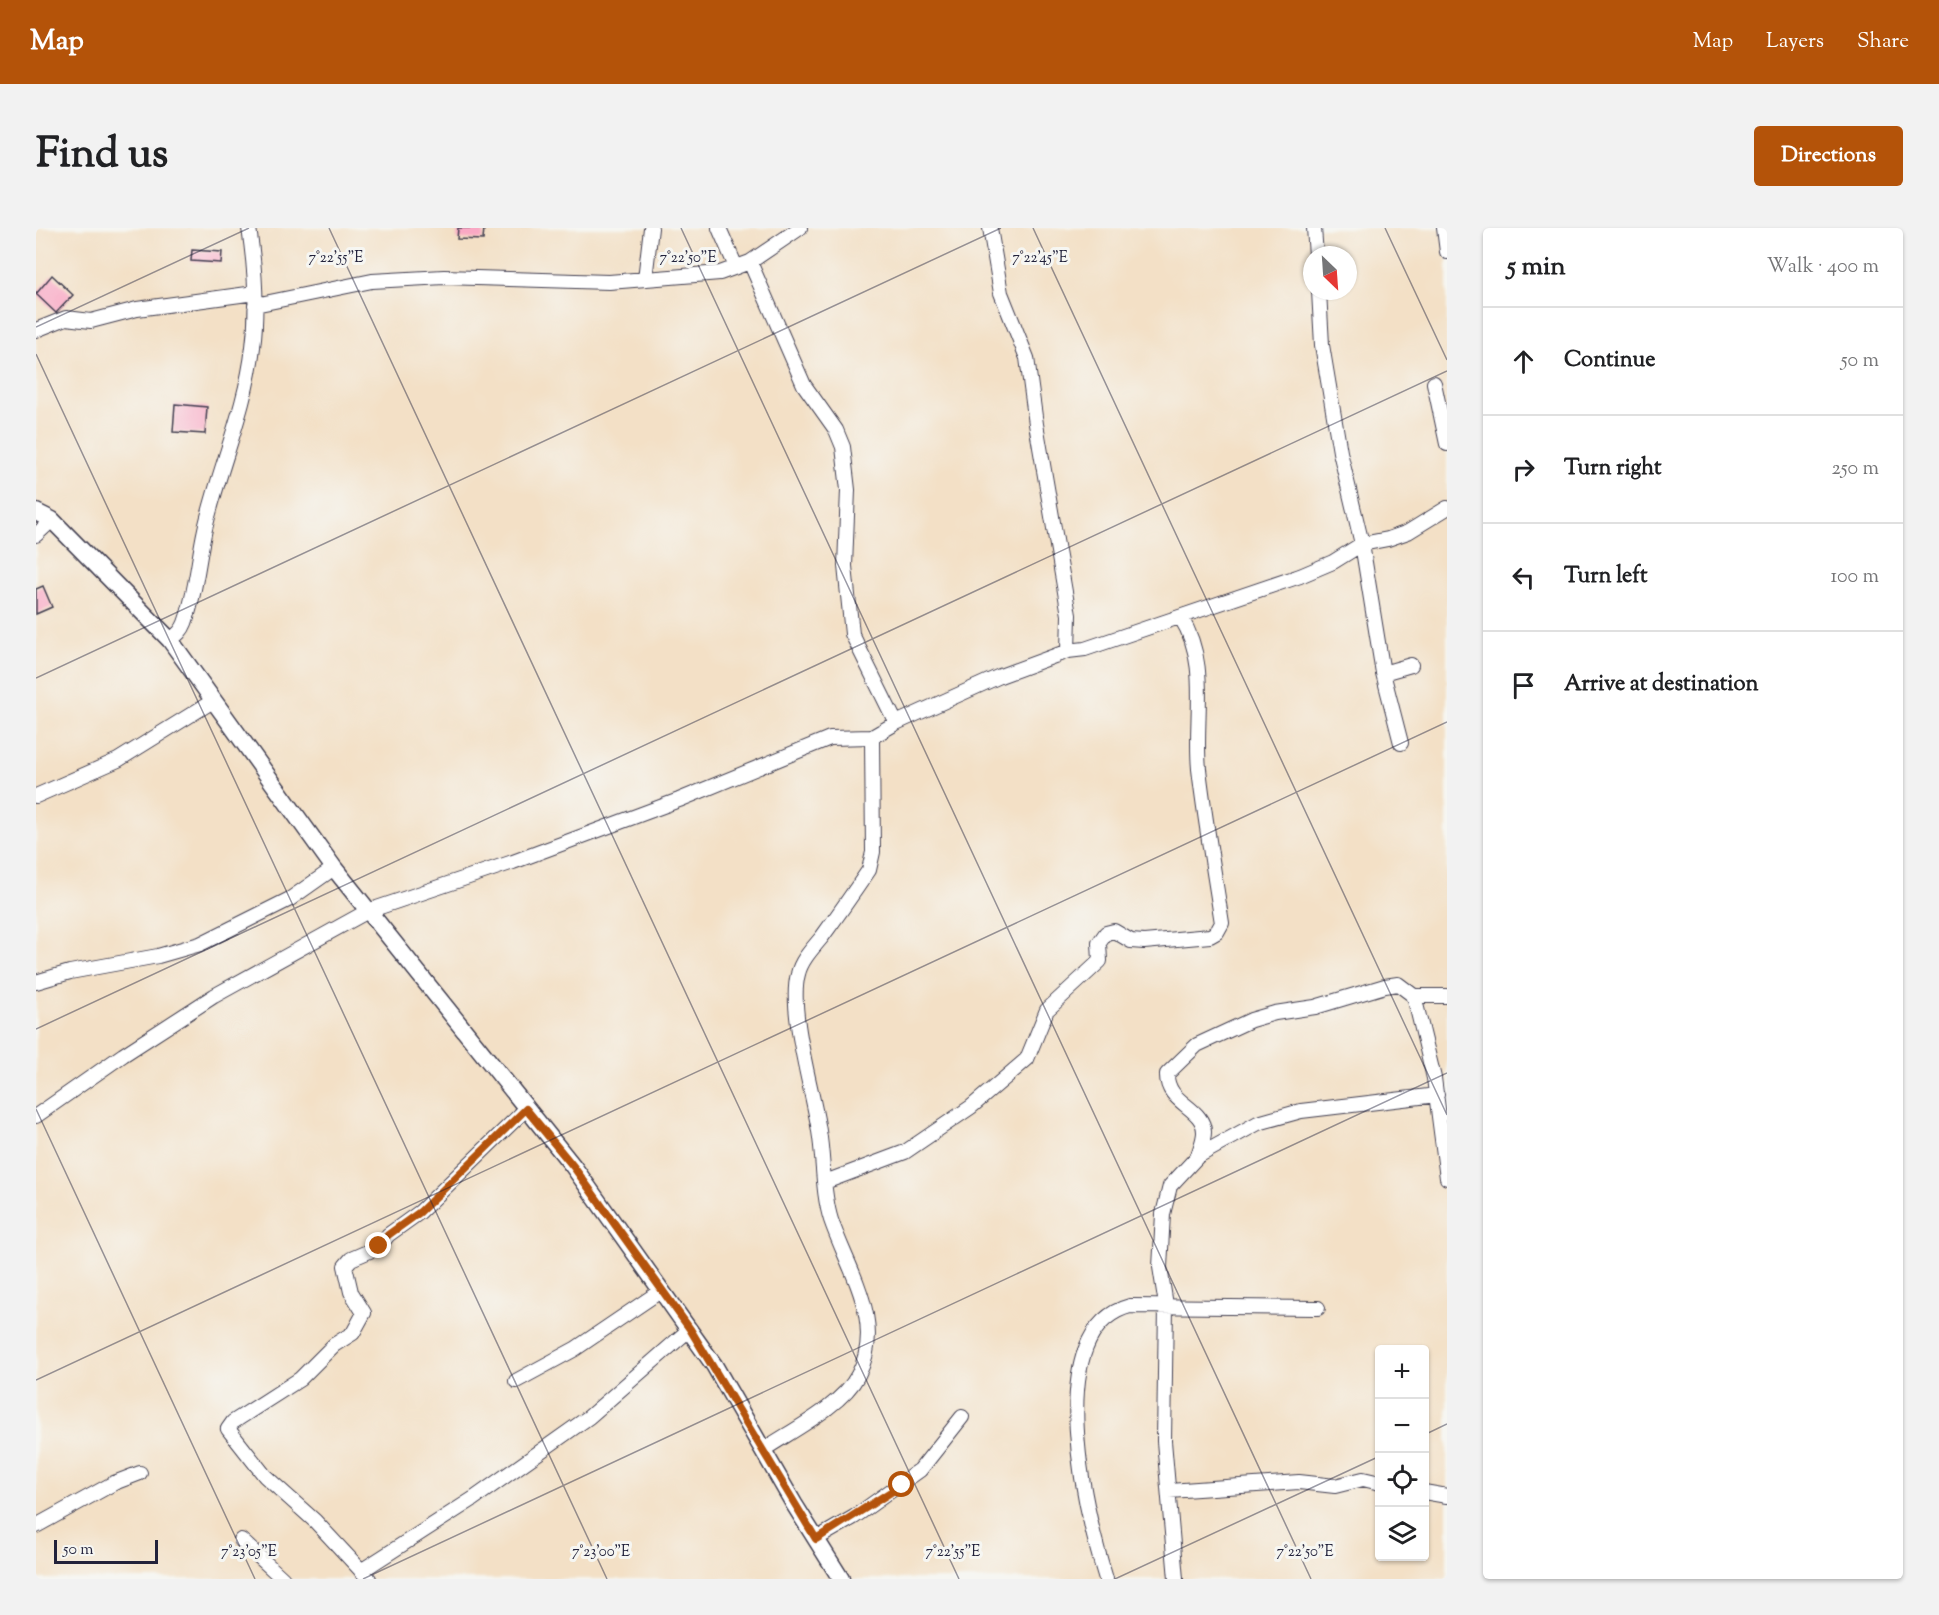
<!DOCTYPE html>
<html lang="en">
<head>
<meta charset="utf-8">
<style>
	:root { --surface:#fff; --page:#f2f2f2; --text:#202124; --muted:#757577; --line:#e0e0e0; --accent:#b45309 }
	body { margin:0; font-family:"Sorts Mill Goudy",serif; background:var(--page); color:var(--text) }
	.controls { position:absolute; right:18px; bottom:18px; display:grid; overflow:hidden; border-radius:6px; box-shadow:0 2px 4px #0004 }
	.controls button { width:54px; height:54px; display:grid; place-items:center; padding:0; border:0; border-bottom:2px solid var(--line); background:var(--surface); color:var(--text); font:30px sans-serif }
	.compass { position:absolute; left:1267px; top:18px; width:54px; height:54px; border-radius:50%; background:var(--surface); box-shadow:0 2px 4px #0004; rotate:155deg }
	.scale { position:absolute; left:18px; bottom:15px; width:104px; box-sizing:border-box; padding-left:6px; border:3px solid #22223b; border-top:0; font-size:16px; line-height:21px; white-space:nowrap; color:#22223b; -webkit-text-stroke:4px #f6f6f2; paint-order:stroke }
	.stop { position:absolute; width:18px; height:18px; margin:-14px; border:4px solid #b45309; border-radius:50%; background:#fff }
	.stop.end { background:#b45309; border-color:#fff; box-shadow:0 2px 6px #0008 }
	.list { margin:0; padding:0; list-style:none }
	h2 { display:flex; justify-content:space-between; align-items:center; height:78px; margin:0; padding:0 24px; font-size:26px }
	h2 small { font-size:20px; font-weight:400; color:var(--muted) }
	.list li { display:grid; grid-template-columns:39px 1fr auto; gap:18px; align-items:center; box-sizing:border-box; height:108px; padding:0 24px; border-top:2px solid var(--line) }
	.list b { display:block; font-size:22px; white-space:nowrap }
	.list em { font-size:20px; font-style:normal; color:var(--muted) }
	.icon { flex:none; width:33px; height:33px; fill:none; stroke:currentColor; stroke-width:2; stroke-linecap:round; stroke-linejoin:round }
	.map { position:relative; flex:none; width:1411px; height:1351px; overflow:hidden; border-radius:6px }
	header { display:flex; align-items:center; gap:36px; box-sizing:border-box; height:84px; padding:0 30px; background:var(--accent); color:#fff }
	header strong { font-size:28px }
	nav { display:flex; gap:33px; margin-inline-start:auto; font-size:21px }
	.intro { display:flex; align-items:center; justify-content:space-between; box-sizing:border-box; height:144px; padding:0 36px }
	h1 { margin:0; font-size:42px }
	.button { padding:15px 27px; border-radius:6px; background:var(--accent); color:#fff; font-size:21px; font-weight:700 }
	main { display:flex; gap:36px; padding:0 36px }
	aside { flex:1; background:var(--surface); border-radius:6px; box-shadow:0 2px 4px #0004 }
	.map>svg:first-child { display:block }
</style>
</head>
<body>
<header>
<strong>Map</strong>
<nav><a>Map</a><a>Layers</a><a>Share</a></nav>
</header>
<div class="intro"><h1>Find us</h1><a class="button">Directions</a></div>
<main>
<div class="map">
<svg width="1411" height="1351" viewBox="0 0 1411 1351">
	<rect width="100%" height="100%" fill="#f6f6f2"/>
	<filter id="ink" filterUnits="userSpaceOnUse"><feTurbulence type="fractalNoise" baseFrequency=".0167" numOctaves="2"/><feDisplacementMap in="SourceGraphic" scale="12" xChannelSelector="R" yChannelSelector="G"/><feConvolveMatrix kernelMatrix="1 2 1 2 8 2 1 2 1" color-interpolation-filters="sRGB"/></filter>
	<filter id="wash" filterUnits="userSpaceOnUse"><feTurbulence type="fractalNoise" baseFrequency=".008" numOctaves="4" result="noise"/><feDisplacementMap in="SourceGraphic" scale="24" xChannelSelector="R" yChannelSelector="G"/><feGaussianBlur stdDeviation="1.35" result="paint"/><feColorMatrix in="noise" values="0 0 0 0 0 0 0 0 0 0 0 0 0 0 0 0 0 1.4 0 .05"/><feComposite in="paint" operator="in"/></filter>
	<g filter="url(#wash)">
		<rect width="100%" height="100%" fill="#f3e0c6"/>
		<g id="blocks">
			<path fill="#f9a8c4" d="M422 0H448L447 12 421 11Z
				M156 22 186 24 185 35 155 33Z
				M16 47 37 67 20 85 0 66Z
				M139 176 171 179 169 206 137 204Z
				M7 358 16 379 0 386V361Z"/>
		</g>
	</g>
	<g filter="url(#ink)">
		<use href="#blocks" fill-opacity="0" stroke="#413e50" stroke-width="1.5"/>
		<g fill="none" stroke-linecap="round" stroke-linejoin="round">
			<g stroke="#413e50" stroke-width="16">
				<path id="minor" d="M683 0 700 39
					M954 0 965 65 991 130 1000 196 1033 387 1032 423
					M1278 0 1280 27
					M1408 0 1411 24
					M714 34 768 157 800 202 807 219 812 262 809 338 816 406 860 495
					M609 51 615 0
					M1283 63 1286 117 1304 224 1326 316 1347 445 1365 515
					M219 77 336 53 408 49 573 54 684 45 714 34 764 0
					M0 102 30 90 55 93 101 81 219 65
					M1398 155 1411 216
					M0 307 16 292
					M134 412C141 407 146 403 149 395 160 365 162 332 169 301 183 240 210 181 217 119 222 80 219 39 213 0
					M1347 445 1375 437
					M0 568 82 532 177 473
					M0 754 34 744 122 728 164 716 254 671 298 640
					M1378 768H1411
					M0 888 87 827 178 768 332 683 477 634 643 572 794 510 836 509 860 495 964 448 1032 423 1049 421 1264 348 1297 334 1326 316 1352 311 1372 304 1411 280
					M1162 928C1164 920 1168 912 1168 904 1168 879 1130 876 1131 846L1161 817 1215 792 1239 785 1279 779 1349 758 1362 756 1378 768 1398 850 1411 950
					M789 954 869 924 935 879 991 831 1011 782 1064 733 1063 715 1070 705 1078 703 1095 713 1108 714 1174 708 1181 704 1186 695C1178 644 1169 592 1163 541 1158 490 1174 435 1145 390
					M480 1153 539 1121 626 1062
					M727 1222C755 1203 806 1178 822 1147 850 1094 812 1042 795 992 786 964 788 932 783 903 777 863 752 783 762 746 765 732 777 720 786 709 802 687 818 664 833 642L837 624 836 509
					M1133 1263 1263 1254 1299 1258 1327 1251 1344 1255
					M1388 1264 1411 1268
					M0 1298 78 1255 104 1245
					M780 1311 818 1289 884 1242 926 1189
					M205 1312 247 1351
					M325 1343 437 1271 553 1189 654 1101
					M333 1351 279 1293 229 1248 192 1201 197 1194 264 1151 298 1117 317 1105 328 1085 315 1064 309 1038 315 1031 343 1019 352 1007 384 984 490 881
					M1070 1351C1051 1289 1003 1102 1094 1078L1282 1080
					M1140 1351 1128 1213 1130 1077 1124 1039 1127 986 1134 958 1162 928 1222 895 1265 883 1401 867"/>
			</g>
			<g stroke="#413e50" stroke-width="19">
				<path id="tertiary" d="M0 284 16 292 134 412 298 640 537 938 678 1137 758 1276 805 1351"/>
			</g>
			<use href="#minor" stroke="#fff" stroke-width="14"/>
			<use href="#tertiary" stroke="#fff" stroke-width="16"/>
		</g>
	</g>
	<g fill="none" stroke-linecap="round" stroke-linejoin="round" filter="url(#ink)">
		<path stroke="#b45309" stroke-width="8" d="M343 1018 352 1007 384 984 490 881 537 938 654 1101 780 1311 866 1257"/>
	</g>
	<path fill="none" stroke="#22223b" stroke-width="1.5" stroke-opacity="0.45" d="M293 0 923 1351M645 0 1275 1351M997 0 1411 887M1349 0 1411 132M0 99 213 0M0 126 571 1351M0 450 965 0M0 801 1411 143M0 881 219 1351M0 1152 1411 494M1388 1207 1411 1196M327 1351 1411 845M1079 1351 1344 1228"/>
	<g font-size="15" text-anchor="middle" fill="#22223b" stroke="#f6f6f2" stroke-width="6" stroke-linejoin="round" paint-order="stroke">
		<text x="300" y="34">7°22'55"E</text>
		<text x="652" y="34">7°22'50"E</text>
		<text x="1004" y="34">7°22'45"E</text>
		<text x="213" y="1328">7°23'05"E</text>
		<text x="565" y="1328">7°23'00"E</text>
		<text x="917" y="1328">7°22'55"E</text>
		<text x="1269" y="1328">7°22'50"E</text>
	</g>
</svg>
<div class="controls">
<button>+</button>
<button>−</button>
<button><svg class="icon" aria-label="locate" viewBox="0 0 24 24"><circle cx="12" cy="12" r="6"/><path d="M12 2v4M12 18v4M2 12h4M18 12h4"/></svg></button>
<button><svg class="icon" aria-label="layers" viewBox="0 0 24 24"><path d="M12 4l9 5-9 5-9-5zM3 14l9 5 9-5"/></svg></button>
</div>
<svg class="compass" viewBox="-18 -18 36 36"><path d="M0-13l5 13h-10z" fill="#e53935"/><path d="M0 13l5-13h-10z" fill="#757577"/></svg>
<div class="scale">50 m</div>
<div class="stop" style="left:866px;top:1257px"></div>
<div class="stop end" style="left:343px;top:1018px"></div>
</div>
<aside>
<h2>5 min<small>Walk · 400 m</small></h2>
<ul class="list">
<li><svg class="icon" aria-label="ahead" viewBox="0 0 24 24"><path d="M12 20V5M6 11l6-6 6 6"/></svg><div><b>Continue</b></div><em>50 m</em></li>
<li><svg class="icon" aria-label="right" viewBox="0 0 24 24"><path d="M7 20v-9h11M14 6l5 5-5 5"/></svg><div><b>Turn right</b></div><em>250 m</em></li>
<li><svg class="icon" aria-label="left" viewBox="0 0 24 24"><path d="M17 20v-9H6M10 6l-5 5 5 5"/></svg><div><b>Turn left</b></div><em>100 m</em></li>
<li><svg class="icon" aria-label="arrive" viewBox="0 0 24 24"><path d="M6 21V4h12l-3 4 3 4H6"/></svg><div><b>Arrive at destination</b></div></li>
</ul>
</aside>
</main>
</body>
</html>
